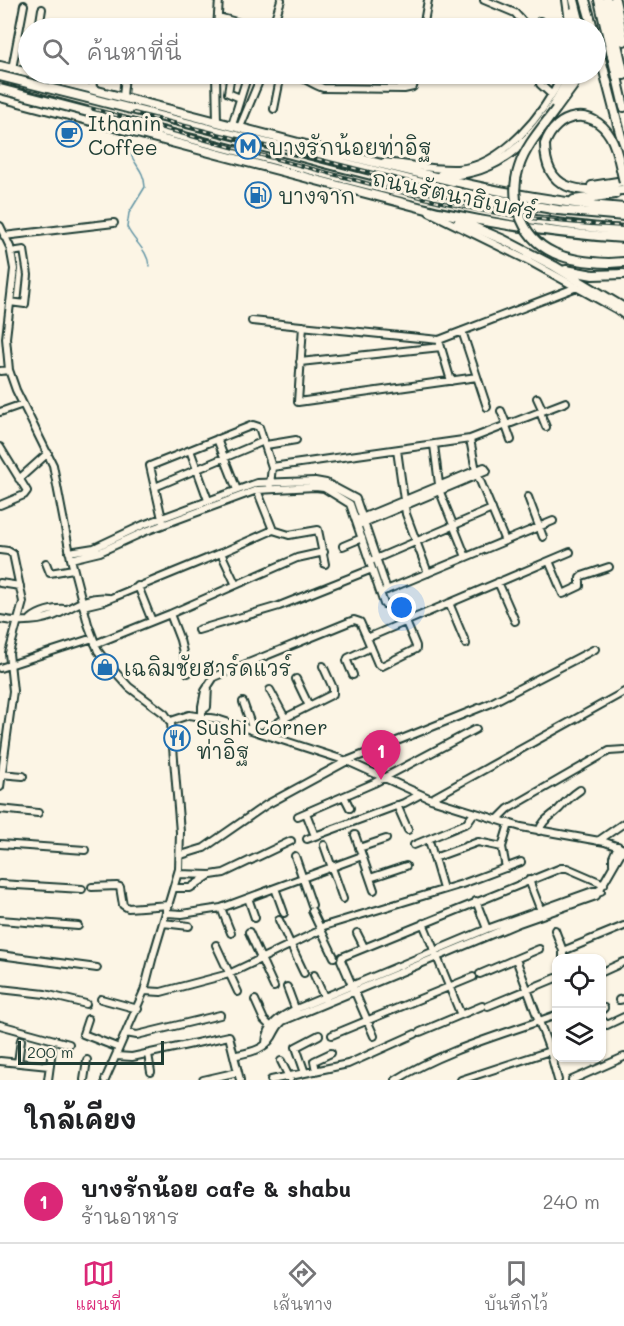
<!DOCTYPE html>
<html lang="th">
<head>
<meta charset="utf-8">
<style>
	:root { --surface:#fff; --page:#f2f2f2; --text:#202124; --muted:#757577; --line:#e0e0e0; --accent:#db2777 }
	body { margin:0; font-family:Mali,"Playpen Sans Thai",sans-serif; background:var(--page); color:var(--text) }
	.controls { position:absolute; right:18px; bottom:18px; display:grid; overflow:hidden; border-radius:12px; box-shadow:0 2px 4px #0004 }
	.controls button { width:54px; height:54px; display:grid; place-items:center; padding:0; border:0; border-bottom:2px solid var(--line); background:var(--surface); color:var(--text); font:30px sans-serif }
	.scale { position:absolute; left:18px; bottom:15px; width:146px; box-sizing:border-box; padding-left:6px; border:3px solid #1f3d34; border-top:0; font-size:16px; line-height:21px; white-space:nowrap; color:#1f3d34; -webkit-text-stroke:4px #fcf5e5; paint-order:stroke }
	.you { position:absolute; left:402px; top:608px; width:21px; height:21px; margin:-15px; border:4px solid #fff; border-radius:50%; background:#1a73e8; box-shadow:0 0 0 9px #1a73e833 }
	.badge { display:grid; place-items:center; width:39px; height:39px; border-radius:50%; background:var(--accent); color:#fff; font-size:20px; font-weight:700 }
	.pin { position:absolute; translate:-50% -50px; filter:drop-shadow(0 2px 3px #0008) }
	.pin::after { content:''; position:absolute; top:32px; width:21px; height:18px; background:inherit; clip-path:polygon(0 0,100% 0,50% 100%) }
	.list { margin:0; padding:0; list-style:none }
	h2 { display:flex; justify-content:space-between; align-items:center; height:78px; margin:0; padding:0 24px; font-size:26px }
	h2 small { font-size:20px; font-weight:400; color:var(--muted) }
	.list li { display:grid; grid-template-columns:39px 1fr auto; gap:18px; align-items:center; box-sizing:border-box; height:84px; padding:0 24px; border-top:2px solid var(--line) }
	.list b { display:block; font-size:22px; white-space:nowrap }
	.list p { margin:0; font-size:20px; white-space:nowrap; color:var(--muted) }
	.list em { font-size:20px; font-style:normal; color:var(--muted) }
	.icon { flex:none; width:33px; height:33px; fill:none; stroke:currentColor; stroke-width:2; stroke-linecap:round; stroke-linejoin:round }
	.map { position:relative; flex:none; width:624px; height:1080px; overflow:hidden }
	.search { position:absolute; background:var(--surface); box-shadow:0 2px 4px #0004; left:18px; right:18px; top:18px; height:66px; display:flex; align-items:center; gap:15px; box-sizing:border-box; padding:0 21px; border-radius:33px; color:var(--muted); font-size:22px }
	.sheet { height:162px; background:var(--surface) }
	nav { display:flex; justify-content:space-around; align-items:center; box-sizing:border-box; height:84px; border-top:2px solid var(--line); background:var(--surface); font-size:16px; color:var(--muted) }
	nav a { display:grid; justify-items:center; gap:3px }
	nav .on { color:var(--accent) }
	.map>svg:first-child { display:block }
</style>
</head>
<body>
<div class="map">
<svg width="624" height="1080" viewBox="0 0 624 1080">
	<rect width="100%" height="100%" fill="#fcf5e5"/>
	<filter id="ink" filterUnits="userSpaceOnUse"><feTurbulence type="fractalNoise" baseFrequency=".0167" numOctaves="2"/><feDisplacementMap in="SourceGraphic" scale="12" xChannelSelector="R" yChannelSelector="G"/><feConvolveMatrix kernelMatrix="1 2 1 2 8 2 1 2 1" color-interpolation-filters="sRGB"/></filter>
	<g filter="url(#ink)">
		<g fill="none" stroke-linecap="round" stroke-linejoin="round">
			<path stroke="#6295a5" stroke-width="1.5" d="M129 134C125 162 144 164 145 187L129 213 127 227C133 241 148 250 149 266"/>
			<g stroke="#1f3d34" stroke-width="10">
				<path id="minor" d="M484 0 515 13 523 22 521 28
					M566 0 570 28
					M218 17 258 28
					M540 21 555 28
					M273 25 281 0
					M39 28 42 9
					M217 28 219 0
					M264 28 271 24 277 28
					M423 28 428 0
					M12 69 24 5
					M92 74 93 89
					M216 74 217 122
					M291 74C303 76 311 84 323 88L404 89 413 87 416 74
					M544 74 540 84 551 94
					M230 80 228 93 240 98
					M123 97 125 74
					M274 109 281 74
					M232 125 248 74
					M240 127 262 74
					M384 162C408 164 432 170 457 169 504 166 545 112 563 74
					M429 212 531 262 616 309 624 315
					M0 226 10 247 14 269 6 338 9 370 16 390 53 465 71 559 88 624 98 651 109 665 129 687 165 714 171 723 180 832 179 869 153 956 144 991 105 1080
					M4 236 114 223
					M10 302 25 304 28 275 24 250 11 252
					M252 321 439 340 577 287
					M303 326 298 402 477 377
					M462 331 487 407
					M440 344 451 381
					M300 362 441 347
					M0 371 9 370
					M537 398 543 411
					M501 411 507 426
					M0 412 23 404
					M540 412 546 427
					M506 426 511 440
					M217 439 237 490
					M470 439 476 471 505 541
					M266 445 296 440
					M434 445 440 492 466 557
					M0 447 27 491 24 495 0 505
					M190 450 208 500
					M397 450 406 514 428 573
					M272 467 470 439 566 402
					M19 479 48 453
					M155 487 264 441
					M257 490 273 530
					M528 497 543 537
					M359 519 484 467 487 471
					M163 523 150 466 253 425 259 427 272 467 270 485
					M361 524 487 471
					M343 546 362 538
					M0 550 8 551 13 554 23 602 9 653 13 691 0 787
					M69 552 94 548 143 525 257 483 315 481 326 483 356 499 387 590
					M221 553 236 585
					M71 559 100 552 146 531 257 490 315 487 324 488 350 504 384 604
					M373 560 492 509
					M549 561 563 594 580 586V578L582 576 609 567
					M46 563 50 573 73 569
					M498 582 515 621
					M0 583 20 586
					M138 586 152 621
					M384 591 553 521
					M449 603 466 644
					M83 606 104 601 221 553 273 530 289 535 318 530 325 564
					M170 614 180 640 188 673
					M0 619C19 623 42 622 60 613 75 605 90 595 108 598
					M31 619C39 612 54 608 65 609
					M198 630 279 606 372 569
					M367 638 378 664 382 666 416 649V646L406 622
					M95 644 170 614 297 558 324 552
					M0 668 93 638
					M353 675 347 661 348 658 371 647
					M296 679 309 706
					M270 690 285 718
					M243 702 253 730
					M203 710 207 707 208 686
					M202 716V706L205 691 214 677 354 620 360 622 367 638 570 552
					M171 721 189 715 217 719 347 761 431 799 521 827 605 842 624 849
					M263 733 285 718 333 694V688L323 666
					M0 774 23 776
					M344 796 350 808
					M431 799 624 692
					M397 805 408 830
					M0 809 38 813
					M306 813 315 836
					M298 816 374 783 476 729
					M497 820 508 809 609 751 624 750
					M539 831C543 819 551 817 559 809 566 801 571 796 580 790
					M355 835 374 890
					M307 839 404 803 419 795
					M598 841 624 823
					M0 844 85 850
					M430 844 443 889
					M324 845 343 899
					M414 845 467 823 474 813
					M359 848 386 839
					M181 855 204 848 266 805 347 761 489 704 595 649
					M295 856 312 905
					M434 858 478 842 502 847
					M613 864V857L618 846
					M506 868 502 847 509 824
					M178 874 211 875 224 873 291 841
					M370 878 406 866
					M529 880 541 911
					M0 884 82 889
					M92 887 117 886 120 887 123 905 128 908 169 905
					M174 888H190L210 875
					M275 888 284 913
					M248 898 255 918
					M476 901 487 929
					M221 908 231 933
					M312 911 334 957
					M167 913 182 914 221 908 362 856
					M0 920 78 926
					M279 920 304 973
					M163 923 189 926
					M423 923 461 1015
					M324 926 462 884 521 862
					M555 930 563 951
					M249 932 274 987
					M357 933 364 947
					M216 945 238 992
					M0 955 97 968
					M563 958V951L624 926
					M516 959 550 1051 558 1080
					M602 972 624 962
					M480 974 539 949
					M314 975 325 999
					M287 987 296 1011
					M0 989 45 994 86 1004
					M144 991 161 992 229 974 321 930
					M101 999 138 1009
					M255 1000 264 1020 272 1028
					M619 1000 624 999
					M488 1006 556 978
					M602 1010 604 1008
					M88 1019 83 1034 119 1048
					M602 1020 607 1025 624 1017
					M0 1025 69 1044
					M420 1032 482 1006
					M126 1033 137 1035 220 1015
					M332 1035 473 977
					M374 1036 341 960 342 957 561 868H567L604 884
					M266 1043C267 1024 280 1017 296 1009L487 929 593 891H601
					M148 1054 151 1072
					M237 1055C251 1052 264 1050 272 1037 276 1030 277 1026 283 1021L519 923 596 896 623 849
					M116 1056 132 1057 229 1036 240 1080
					M0 1061 49 1066
					M281 1061 290 1079
					M18 1063 21 1040
					M316 1071 314 1061 331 1053
					M305 1073 296 1047 319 1035
					M48 1080 52 1050
					M84 1080 87 1060
					M203 1080 238 1072
					M271 1080 348 1064 415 1034
					M396 1080C446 1049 502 1035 556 1015
					M461 1080 556 1049
					M572 1080 624 1057"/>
			</g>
			<g stroke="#1f3d34" stroke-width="12">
				<path id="major" d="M574 0 581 28
					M585 0 593 28
					M599 0 624 107
					M607 0 624 75
					M615 0 624 41
					M573 12 575 28
					M596 40 624 148
					M0 66 28 73
					M32 74C133 100 233 126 333 152 429 176 525 201 624 208
					M0 97 438 212C500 225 561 234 624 238
					M88 98 461 193 558 210 624 216
					M19 99C15 88 21 80 30 74
					M556 109 573 86 578 74
					M88 112C153 129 217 145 282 162 395 192 507 222 624 230
					M545 144C545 196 584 191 624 190
					M441 175C504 177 546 128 570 74
					M592 186 624 181
					M574 200 615 194
					M459 221 504 240 554 266 624 308
					M609 263 624 262
					M566 270 593 275 624 274"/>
			</g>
			<use href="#minor" stroke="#fcf5e5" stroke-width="6"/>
			<use href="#major" stroke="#fcf5e5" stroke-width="8"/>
			<g stroke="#1f3d34" stroke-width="4">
				<path id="rail" d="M0 84C109 112 216 144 325 172 382 187 439 204 497 213 539 220 582 224 624 226
					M134 113 501 205"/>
			</g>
			<use href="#rail" stroke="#fcf5e5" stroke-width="1.5" stroke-dasharray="4.5" stroke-linecap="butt"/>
			<g stroke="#1f3d34" stroke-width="12" stroke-linecap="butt">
				<path id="major-bridge" d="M0 76 88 98
					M0 89 88 112
					M556 109C543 127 526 145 519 167 514 182 514 198 519 213 532 254 570 262 609 263
					M545 144C556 113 592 106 610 136 618 149 620 167 624 182"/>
			</g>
			<use href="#major-bridge" stroke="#fcf5e5" stroke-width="8"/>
		</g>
	</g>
	<defs>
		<g id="cafe-ring" transform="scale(1.35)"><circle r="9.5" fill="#fcf5e5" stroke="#1f6fb2" stroke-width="1.5"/><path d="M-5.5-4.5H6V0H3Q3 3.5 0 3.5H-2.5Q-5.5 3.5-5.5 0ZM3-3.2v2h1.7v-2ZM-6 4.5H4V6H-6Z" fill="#1f6fb2"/></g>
		<g id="metro-ring" transform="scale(1.35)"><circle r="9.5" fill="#fcf5e5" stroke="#1f6fb2" stroke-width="1.5"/><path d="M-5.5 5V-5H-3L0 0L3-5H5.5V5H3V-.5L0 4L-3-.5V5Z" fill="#1f6fb2"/></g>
		<g id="fuel-ring" transform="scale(1.35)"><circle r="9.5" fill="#fcf5e5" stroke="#1f6fb2" stroke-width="1.5"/><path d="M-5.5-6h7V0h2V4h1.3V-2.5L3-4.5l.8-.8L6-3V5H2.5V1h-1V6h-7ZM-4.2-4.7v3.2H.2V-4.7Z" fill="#1f6fb2"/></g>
		<g id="shop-ring" transform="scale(1.35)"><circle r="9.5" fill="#fcf5e5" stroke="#1f6fb2" stroke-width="1.5"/><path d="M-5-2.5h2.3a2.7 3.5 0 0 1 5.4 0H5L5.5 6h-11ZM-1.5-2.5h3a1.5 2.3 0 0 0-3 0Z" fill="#1f6fb2"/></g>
		<g id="restaurant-ring" transform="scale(1.35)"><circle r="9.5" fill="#fcf5e5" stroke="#1f6fb2" stroke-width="1.5"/><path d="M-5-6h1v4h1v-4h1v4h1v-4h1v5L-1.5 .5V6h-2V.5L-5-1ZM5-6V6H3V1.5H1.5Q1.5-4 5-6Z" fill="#1f6fb2"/></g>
	</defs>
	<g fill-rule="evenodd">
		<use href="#cafe-ring" x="69" y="134"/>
		<use href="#metro-ring" x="248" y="146"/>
		<use href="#fuel-ring" x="258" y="195"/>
		<use href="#shop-ring" x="105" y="667"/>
		<use href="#restaurant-ring" x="177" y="738"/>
	</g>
	<g text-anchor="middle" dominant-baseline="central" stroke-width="6" stroke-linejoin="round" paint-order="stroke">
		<g font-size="21" fill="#1f3d34" stroke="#fcf5e5" text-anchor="start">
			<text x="88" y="122">Ithanin<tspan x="88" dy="24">Coffee</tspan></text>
			<text x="268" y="146">บางรักน้อยท่าอิฐ</text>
			<text x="278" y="195">บางจาก</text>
			<text x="124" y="667">เฉลิมชัยฮาร์ดแวร์</text>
			<text x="196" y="726">Sushi Corner<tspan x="196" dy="24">ท่าอิฐ</tspan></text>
		</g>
		<g font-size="21" fill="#1f3d34" stroke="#fcf5e5">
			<text transform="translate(454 194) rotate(12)">ถนนรัตนาธิเบศร์</text>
		</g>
	</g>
</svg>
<div class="controls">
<button><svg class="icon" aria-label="locate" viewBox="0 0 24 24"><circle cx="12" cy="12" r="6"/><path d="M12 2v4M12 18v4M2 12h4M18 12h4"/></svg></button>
<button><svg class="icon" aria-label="layers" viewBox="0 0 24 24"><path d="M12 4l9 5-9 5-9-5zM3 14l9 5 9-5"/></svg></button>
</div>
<div class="scale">200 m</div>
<div class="you"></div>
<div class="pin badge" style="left:381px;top:780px">1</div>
<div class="search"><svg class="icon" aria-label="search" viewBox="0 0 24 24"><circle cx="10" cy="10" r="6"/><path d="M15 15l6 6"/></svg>ค้นหาที่นี่</div>
</div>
<section class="sheet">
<h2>ใกล้เคียง<small></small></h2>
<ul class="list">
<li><span class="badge">1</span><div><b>บางรักน้อย cafe &amp; shabu</b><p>ร้านอาหาร</p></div><em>240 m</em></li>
</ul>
</section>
<nav>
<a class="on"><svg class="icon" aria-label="map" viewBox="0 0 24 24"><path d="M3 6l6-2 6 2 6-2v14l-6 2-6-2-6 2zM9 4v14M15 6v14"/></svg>แผนที่</a>
<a><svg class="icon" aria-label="directions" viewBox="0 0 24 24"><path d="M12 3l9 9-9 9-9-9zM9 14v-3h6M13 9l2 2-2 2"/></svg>เส้นทาง</a>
<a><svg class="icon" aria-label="saved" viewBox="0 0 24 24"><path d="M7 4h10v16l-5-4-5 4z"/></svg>บันทึกไว้</a>
</nav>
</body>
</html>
